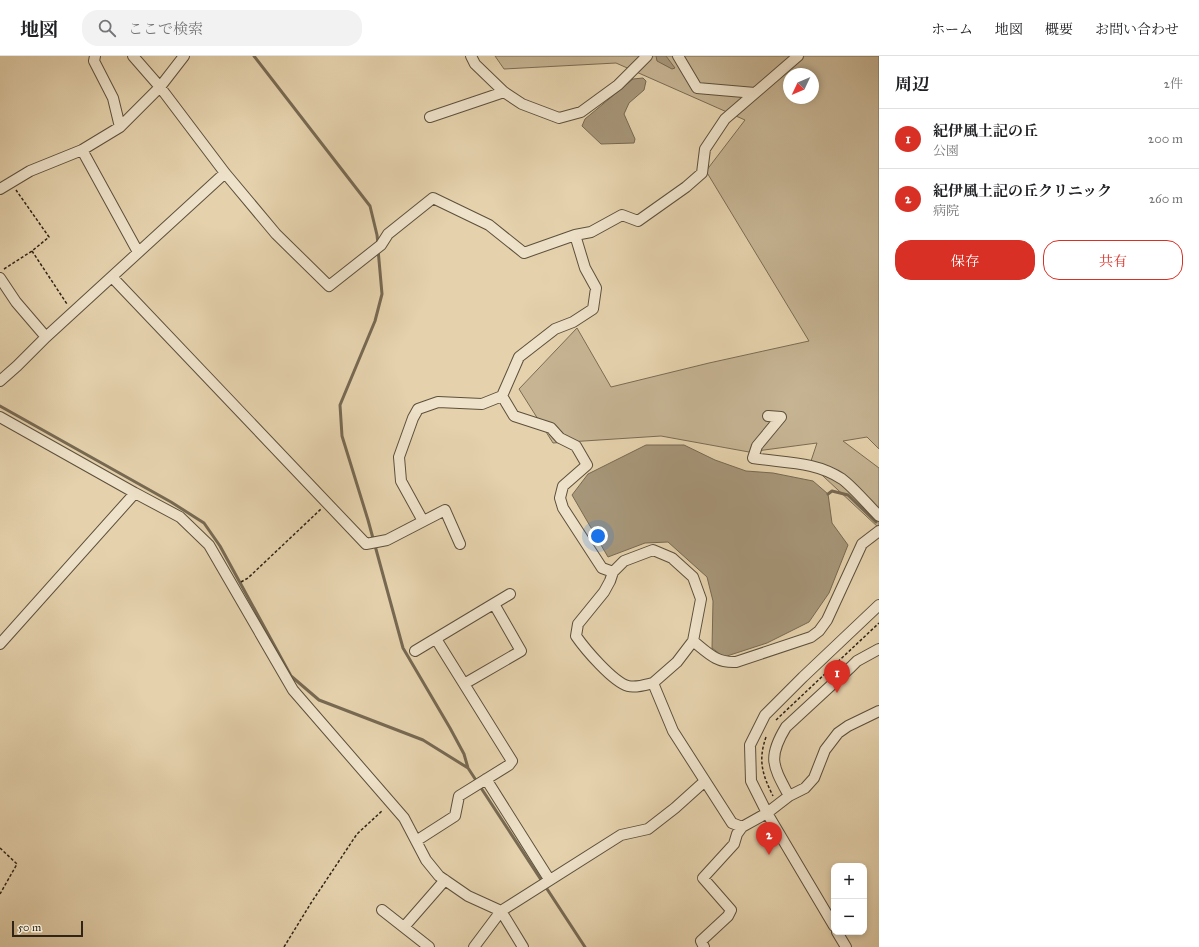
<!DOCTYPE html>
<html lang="ja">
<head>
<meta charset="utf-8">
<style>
	:root { --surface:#fff; --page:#f2f2f2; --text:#202124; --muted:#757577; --line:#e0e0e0; --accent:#d93025 }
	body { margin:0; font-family:"IM FELL Great Primer","Noto Serif JP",serif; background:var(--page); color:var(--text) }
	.controls { position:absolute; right:12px; bottom:12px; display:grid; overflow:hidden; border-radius:8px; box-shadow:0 2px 6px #0003 }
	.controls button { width:36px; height:36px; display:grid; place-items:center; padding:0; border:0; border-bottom:1px solid var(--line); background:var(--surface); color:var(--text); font:20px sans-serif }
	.compass { position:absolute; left:783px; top:12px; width:36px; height:36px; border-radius:50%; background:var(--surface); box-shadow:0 2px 6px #0003; rotate:226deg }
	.scale { position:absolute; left:12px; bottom:10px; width:71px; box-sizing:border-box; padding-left:4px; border:2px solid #2f2416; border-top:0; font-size:11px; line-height:14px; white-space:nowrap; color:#2f2416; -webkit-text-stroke:3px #eee2ca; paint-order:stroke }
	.you { position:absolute; left:598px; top:480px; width:14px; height:14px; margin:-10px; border:3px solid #fff; border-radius:50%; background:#1a73e8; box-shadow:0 0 0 6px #1a73e833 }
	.badge { display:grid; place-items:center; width:26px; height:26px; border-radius:50%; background:var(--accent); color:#fff; font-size:13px; font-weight:700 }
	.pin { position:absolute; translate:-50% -33px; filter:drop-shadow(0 1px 2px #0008) }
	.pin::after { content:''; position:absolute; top:21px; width:14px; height:12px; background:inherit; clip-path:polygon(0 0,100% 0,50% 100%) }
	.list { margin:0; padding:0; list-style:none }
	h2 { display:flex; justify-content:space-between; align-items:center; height:52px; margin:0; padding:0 16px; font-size:17px }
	h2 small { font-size:13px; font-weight:400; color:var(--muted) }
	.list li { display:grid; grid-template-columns:26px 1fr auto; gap:12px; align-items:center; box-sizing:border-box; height:60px; padding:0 16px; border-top:1px solid var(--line) }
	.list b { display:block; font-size:15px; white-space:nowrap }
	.list p { margin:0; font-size:13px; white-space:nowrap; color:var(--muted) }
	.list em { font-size:13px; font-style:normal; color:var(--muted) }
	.actions { display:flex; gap:8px; padding:12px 16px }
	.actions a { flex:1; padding:9px 0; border:1px solid var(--accent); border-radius:16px; text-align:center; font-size:14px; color:var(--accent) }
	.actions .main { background:var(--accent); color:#fff }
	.icon { flex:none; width:22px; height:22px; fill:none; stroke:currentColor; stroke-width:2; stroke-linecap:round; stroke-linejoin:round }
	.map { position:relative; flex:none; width:879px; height:891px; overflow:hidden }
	header { display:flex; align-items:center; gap:24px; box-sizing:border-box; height:56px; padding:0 20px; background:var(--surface); border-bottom:1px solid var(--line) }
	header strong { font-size:19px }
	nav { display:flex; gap:22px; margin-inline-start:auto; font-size:14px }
	.search { width:280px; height:36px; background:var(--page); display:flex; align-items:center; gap:10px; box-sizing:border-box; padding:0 14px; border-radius:16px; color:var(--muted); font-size:15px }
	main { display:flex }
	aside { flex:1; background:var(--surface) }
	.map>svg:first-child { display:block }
</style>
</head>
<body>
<header>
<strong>地図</strong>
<div class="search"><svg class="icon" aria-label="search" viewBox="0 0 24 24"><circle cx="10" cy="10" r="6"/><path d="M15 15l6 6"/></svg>ここで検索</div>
<nav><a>ホーム</a><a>地図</a><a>概要</a><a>お問い合わせ</a></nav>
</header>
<main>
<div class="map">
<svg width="879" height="891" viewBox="0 0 879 891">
	<rect width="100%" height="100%" fill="#e5d2ad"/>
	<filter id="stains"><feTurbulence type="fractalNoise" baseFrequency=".005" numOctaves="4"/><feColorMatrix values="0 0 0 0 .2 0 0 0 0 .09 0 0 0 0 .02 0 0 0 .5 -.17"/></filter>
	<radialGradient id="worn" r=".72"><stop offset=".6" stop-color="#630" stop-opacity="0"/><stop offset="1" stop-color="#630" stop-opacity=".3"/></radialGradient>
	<path fill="#c6b493" stroke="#7a6c54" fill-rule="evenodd" d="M495 0H879V393L867 381 843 385 879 412V472L810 408 817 387 749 396 661 380 553 387 519 333 577 272 611 331 709 307 809 285 706 115 745 64 616 7 504 13ZM789 18H813V42H789Z"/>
	<path fill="#a7977a" stroke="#776952" d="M656 0H666L675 12 672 13 657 5Z
		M643 22 646 25 644 34 629 47 624 58 635 83 634 87 601 88 582 70 585 63 633 23Z
		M646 389H684L715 404 746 415 773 417 813 425 828 438 832 467 848 489 829 537 809 566 767 587 724 601 712 592 713 545 707 521 668 486 645 487 608 501 572 439 588 418Z"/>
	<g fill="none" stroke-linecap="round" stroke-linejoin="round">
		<path stroke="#776952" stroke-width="3" d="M254 0 370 150 377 179 378 188
			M378 193 382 238 375 265 340 349 342 380 368 464 403 592 450 672 464 698 468 712 585 891
			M0 350 171 446 204 467 220 490 291 620 319 644 423 684 468 712
			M828 438 832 435 848 439 876 466"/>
		<g stroke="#5c503c" stroke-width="12">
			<path id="minor" d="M95 0 94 5 113 42 120 71
				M133 0 160 31 225 117 276 178 329 230 381 189 388 178 433 142 489 169 524 197 575 179
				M471 0 475 8 504 36 522 48 559 62 581 56 618 29 647 0
				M678 0 697 32 755 37
				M798 0 725 63 705 93 702 117 686 131 638 165 622 159 591 176 575 179 585 212 596 232 593 253 573 266 555 273 519 301 502 340 514 360 551 372 560 382 576 390 587 409 563 430 560 442 563 452 602 512 613 516 624 505 653 494 672 502 693 521 701 543 693 585 677 606 653 627 673 675 732 767 742 771 767 757 789 740 805 732 814 722 825 694 838 677 848 670 879 655
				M430 61 504 36
				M82 94 138 196
				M0 133 30 115 82 94 120 71 160 31 184 0
				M112 221 366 488 387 484 445 454 460 488
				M0 222 16 246 46 281
				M0 325 17 310 46 281 225 117
				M768 360 781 361 757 390 753 402C784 407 815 405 842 423 853 431 869 450 879 460
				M0 361 135 437 180 461 209 489 293 634 404 762 426 804 439 820 468 840 501 855 523 891
				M423 465 401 425 399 401 413 362 418 353 438 346 482 348 502 340
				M613 516 610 525 604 536 578 568 576 580C585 593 613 626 628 630 636 632 645 629 653 627
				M693 585C708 597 716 607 736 606L811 581 819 575 827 564 862 488 879 475
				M0 588 135 437
				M415 595 510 538
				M464 628 521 595 494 548
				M486 723 549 823
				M789 740C773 710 767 702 786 671L851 611 857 605 879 593
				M416 785 455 760 459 740 509 709 512 705 436 583
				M382 854 429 891
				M834 870 767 757 751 725 750 689 765 659 803 621 879 549
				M404 871 445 824
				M837 876 846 891
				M474 891 501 855 621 779 648 773 675 752 705 725
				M704 891 701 885 728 860 731 854 703 822 734 788 737 778 742 771"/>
		</g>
		<path stroke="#2f2416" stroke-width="1.5" stroke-dasharray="3 2" stroke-linecap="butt" d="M32 195 67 248
			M4 213 32 195 49 181 16 134
			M241 526 248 522 321 453
			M776 664 879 567
			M766 681C758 704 762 718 773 740
			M0 792 17 808 0 838
			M284 891 311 847 357 778 383 754"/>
		<use href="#minor" stroke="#eee2ca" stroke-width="10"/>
	</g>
	<rect width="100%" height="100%" filter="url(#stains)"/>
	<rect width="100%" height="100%" fill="url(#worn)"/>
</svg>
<div class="controls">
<button>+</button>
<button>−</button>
</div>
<svg class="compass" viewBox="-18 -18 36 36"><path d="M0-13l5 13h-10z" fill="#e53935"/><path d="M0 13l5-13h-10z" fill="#757577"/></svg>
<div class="scale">50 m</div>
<div class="you"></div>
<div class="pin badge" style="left:837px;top:637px">1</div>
<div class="pin badge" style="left:769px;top:799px">2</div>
</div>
<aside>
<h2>周辺<small>2件</small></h2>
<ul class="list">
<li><span class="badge">1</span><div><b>紀伊風土記の丘</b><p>公園</p></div><em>200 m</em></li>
<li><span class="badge">2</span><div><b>紀伊風土記の丘クリニック</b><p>病院</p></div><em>260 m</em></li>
</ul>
<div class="actions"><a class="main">保存</a><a>共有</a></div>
</aside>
</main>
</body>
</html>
